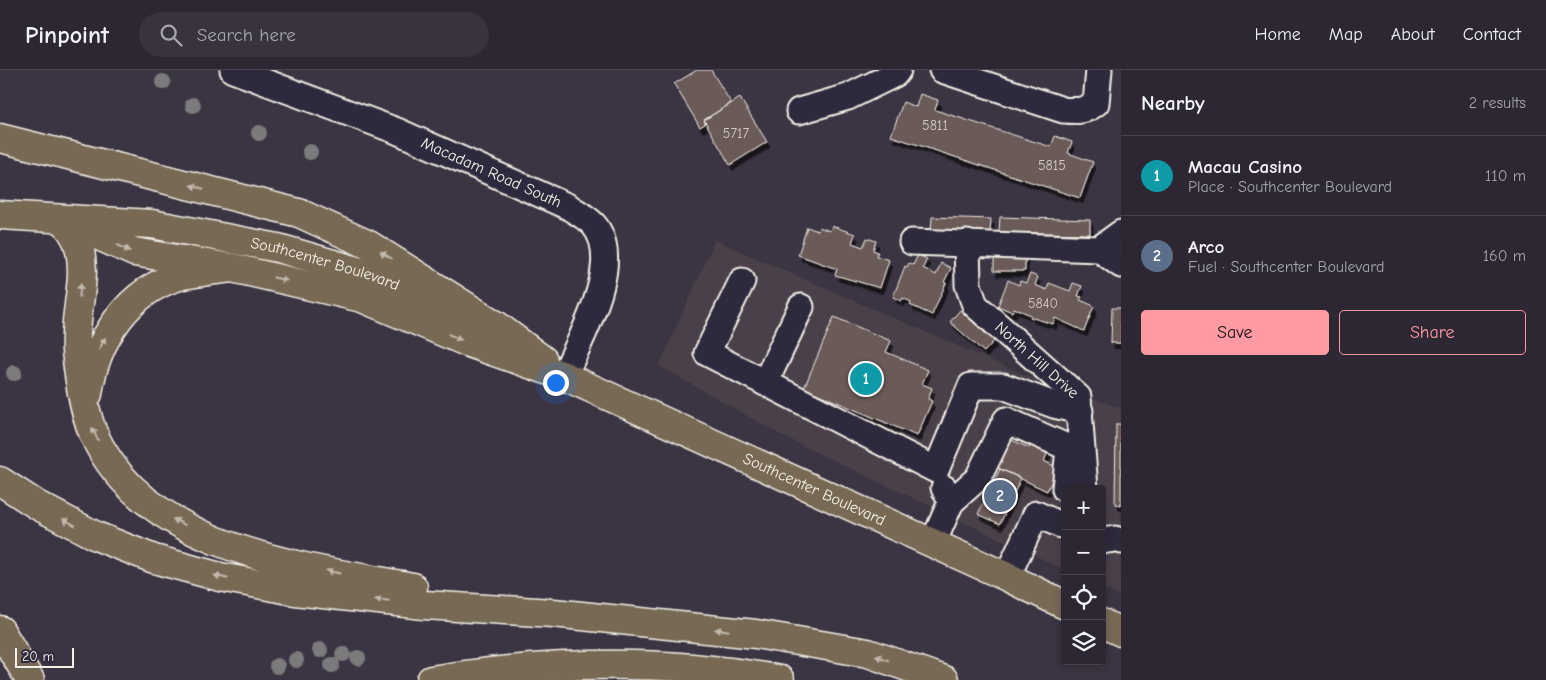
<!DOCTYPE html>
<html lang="en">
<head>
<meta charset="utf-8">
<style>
	:root { --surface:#2c2732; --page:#38333e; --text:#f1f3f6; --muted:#a6a5ac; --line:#48444d; --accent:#ff9aa2 }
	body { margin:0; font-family:"Comic Neue",sans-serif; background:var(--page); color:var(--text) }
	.controls { position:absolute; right:15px; bottom:15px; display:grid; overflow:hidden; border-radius:5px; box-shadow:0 2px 8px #0003 }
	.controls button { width:45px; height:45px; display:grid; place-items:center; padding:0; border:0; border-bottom:1px solid var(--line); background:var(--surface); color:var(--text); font:25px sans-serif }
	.scale { position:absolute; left:15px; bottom:12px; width:59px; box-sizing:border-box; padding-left:5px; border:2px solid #f4f1e8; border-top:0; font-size:14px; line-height:18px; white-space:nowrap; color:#f4f1e8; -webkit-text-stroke:4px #2f2a3d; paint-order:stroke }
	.you { position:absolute; left:555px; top:312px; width:18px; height:18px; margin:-12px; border:4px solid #fff; border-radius:50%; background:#1a73e8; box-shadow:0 0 0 8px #1a73e833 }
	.badge { display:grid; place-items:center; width:32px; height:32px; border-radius:50%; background:var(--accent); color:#fff; font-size:16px; font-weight:700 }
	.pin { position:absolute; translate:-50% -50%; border:2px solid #fff; box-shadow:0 1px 5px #0006 }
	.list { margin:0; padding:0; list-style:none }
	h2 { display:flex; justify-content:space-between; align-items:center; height:65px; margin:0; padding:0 20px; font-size:21px }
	h2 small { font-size:16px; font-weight:400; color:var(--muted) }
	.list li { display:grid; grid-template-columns:32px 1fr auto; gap:15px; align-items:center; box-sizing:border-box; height:80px; padding:0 20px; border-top:1px solid var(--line) }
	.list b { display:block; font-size:19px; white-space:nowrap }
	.list p { margin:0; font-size:16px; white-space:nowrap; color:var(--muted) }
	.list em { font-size:16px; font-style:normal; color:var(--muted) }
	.actions { display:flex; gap:10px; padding:15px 20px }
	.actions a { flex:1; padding:11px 0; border:1px solid var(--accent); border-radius:5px; text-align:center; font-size:18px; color:var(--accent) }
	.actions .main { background:var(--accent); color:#111 }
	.icon { flex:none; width:28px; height:28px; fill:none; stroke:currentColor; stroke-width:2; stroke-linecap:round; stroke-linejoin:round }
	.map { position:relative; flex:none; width:1121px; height:610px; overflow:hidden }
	header { display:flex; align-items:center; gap:30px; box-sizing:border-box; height:70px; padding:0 25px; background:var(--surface); border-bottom:1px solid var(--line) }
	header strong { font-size:24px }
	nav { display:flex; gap:28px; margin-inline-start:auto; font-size:18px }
	.search { width:350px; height:45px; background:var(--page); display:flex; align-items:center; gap:12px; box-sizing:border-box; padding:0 18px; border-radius:28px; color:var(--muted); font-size:19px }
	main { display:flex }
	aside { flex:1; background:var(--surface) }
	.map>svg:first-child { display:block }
</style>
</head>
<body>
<header>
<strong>Pinpoint</strong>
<div class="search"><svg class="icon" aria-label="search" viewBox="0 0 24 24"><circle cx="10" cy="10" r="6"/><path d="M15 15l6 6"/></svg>Search here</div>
<nav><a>Home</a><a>Map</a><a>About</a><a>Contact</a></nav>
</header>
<main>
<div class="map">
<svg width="1121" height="610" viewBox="0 0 1121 610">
	<defs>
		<filter id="shadow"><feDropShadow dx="3" dy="5.5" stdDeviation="0" flood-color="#0009"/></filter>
	</defs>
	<rect width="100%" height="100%" fill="#3b3442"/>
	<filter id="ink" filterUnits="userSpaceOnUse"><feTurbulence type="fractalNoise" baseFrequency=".02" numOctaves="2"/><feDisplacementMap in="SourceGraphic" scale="10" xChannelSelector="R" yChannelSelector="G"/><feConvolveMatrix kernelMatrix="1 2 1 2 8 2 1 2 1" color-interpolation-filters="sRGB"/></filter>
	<g filter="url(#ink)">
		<path fill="#493f49" d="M715 170 1030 307 1121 338V527L1102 518V419H1065V500L786 368 659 296Z"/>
		<path fill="#6a5a58" stroke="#f4f1e8" filter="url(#shadow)" d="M697 0H711L731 33 704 50 705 53V54L700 57 674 14Z
			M920 24 938 30 935 40 1051 77 1055 66 1072 72 1068 83 1093 92 1080 128 891 66 903 32 916 37Z
			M740 28 767 72 730 95 704 50Z
			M932 147 991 149 990 163 931 161Z
			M1000 147 1090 150V164L999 162Z
			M832 156 855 164 852 173 863 177 867 168 876 171 873 180 878 182 876 186 889 190 880 218 835 205 837 199 798 185 807 157 818 161 819 157 830 161Z
			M918 185 927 189 923 198 936 205 941 193 951 198 944 212 946 213 932 245 910 235 911 232 903 228 901 231 893 227 905 196 907 197 909 193 913 195Z
			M994 185H1025V201H994Z
			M1030 204 1038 207 1035 215 1047 220 1049 213 1070 221 1073 213 1082 216 1078 226 1082 227 1080 230 1094 236 1084 261 1055 248 1053 254 1030 247 1031 245 1014 238 1012 242 998 236 1008 210 1019 215 1020 211 1026 213Z
			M1112 238H1121V273H1111Z
			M960 240 994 271 984 282 950 252Z
			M834 247 891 271 886 282 928 300 922 314 932 318 928 329 932 331 917 366 804 318Z
			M1116 354H1121V436L1115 434Z
			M1005 367 1029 378 1032 370 1050 377 1044 391 1058 398 1047 421 992 395Z
			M1000 399 1021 408 1000 454 978 444Z"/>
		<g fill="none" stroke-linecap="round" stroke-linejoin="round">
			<g stroke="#f4f1e8" stroke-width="29">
				<g id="minor">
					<path id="s1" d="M233 0 397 61 569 137C576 142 588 148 594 155 625 192 580 269 564 306"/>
					<path d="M942 0 1063 40C1076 41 1085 42 1096 33L1099 0"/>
					<path d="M799 41 848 27 895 4 898 0"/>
					<path d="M912 172 1099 179 1121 195"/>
					<path id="s2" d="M967 173 968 215 975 235 1078 327 1085 419"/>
					<path d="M1099 179 1121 163"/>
					<path d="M742 211 707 283 936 400 971 316H1003L1054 335 1080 341"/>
					<path d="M765 313 801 237"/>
					<path d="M951 432 978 408 1006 350 1069 378 1065 419"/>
					<path d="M1102 471 1115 469 1121 471"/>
					<path d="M933 473 951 432 944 418"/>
					<path d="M1007 507 1036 444 1061 455"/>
				</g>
			</g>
			<g stroke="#f4f1e8" stroke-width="31">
				<g id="major">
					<path id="s3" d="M0 145 152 154 278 178 371 205 496 255 543 290"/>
					<path id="s4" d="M64 150 134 182 232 198 362 228 469 273 564 306 1007 507 1065 535"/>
					<path d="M1102 553 1121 562"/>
				</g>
			</g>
			<g stroke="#f4f1e8" stroke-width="31">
				<path id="highway" d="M0 68 299 143 369 175 496 255
					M64 150C69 157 75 165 78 173 89 208 73 245 76 281 79 308 83 338 93 363 145 480 303 497 413 517
					M88 324C95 271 128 219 183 205 199 202 216 200 232 198
					M0 411 37 435 96 466 154 489 220 507 295 521 424 535 553 543 756 564 868 583 944 610
					M0 560 30 610
					M431 610C544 592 666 588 780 610"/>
			</g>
			<use href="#minor" stroke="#2f2a3d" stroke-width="25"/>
			<use href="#major" stroke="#786954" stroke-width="28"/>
			<use href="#highway" stroke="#786954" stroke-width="28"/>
		</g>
		<g fill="#7b7a7b">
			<circle cx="163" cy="12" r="8"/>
			<circle cx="193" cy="35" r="8"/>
			<circle cx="259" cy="63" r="8"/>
			<circle cx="310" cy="82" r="8"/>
			<circle cx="14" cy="303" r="8"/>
			<circle cx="320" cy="580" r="8"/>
			<circle cx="343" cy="584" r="8"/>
			<circle cx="358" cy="588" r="8"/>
			<circle cx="296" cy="590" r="8"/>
			<circle cx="332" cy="595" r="8"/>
			<circle cx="277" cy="596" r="8"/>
		</g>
		<defs><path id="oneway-solid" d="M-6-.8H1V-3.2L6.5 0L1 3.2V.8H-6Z" transform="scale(1.25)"/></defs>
		<g fill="#c2bbad">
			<use href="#oneway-solid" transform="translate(197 117) rotate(-165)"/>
			<use href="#oneway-solid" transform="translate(124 178) rotate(25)"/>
			<use href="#oneway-solid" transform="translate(386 185) rotate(-148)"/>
			<use href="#oneway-solid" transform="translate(280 209) rotate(13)"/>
			<use href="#oneway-solid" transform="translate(80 220) rotate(-85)"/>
			<use href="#oneway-solid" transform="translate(455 267) rotate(23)"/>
			<use href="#oneway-solid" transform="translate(102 274) rotate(-62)"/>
			<use href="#oneway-solid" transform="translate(95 364) rotate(-116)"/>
			<use href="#oneway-solid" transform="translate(69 452) rotate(-152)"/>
			<use href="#oneway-solid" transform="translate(179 452) rotate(-153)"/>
			<use href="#oneway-solid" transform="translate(333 502) rotate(-168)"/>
			<use href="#oneway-solid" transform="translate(221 507) rotate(-167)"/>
			<use href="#oneway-solid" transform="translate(382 530) rotate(-174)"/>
			<use href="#oneway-solid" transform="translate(722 560) rotate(-174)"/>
			<use href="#oneway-solid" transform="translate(882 588) rotate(-160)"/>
		</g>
	</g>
	<g text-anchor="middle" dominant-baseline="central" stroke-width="4" stroke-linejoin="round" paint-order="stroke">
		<g font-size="14" fill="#d2cbc4">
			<text x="935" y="55">5811</text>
			<text x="736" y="63">5717</text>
			<text x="1052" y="95">5815</text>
			<text x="1043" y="233">5840</text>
		</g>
		<g font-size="16" fill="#f4f1e8" stroke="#2f2a3d">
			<text stroke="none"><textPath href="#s1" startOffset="278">Macadam Road South</textPath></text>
			<text stroke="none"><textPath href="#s3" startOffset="330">Southcenter Boulevard</textPath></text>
			<text stroke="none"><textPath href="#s2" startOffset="146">North Hill Drive</textPath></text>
			<text stroke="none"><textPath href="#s4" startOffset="801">Southcenter Boulevard</textPath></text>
		</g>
	</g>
</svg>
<div class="controls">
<button>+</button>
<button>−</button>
<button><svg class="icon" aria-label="locate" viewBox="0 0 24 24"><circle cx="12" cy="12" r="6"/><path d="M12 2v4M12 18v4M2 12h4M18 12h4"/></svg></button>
<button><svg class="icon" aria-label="layers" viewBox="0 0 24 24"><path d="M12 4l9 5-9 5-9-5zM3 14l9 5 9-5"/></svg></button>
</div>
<div class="scale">20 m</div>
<div class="you"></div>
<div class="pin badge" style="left:866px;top:309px;background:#0f9aa8">1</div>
<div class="pin badge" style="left:1000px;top:426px;background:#5c6f8a">2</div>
</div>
<aside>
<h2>Nearby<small>2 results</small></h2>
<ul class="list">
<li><span class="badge" style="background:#0f9aa8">1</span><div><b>Macau Casino</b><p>Place · Southcenter Boulevard</p></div><em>110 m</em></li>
<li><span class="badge" style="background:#5c6f8a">2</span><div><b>Arco</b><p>Fuel · Southcenter Boulevard</p></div><em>160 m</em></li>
</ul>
<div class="actions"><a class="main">Save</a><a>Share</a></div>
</aside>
</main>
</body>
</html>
